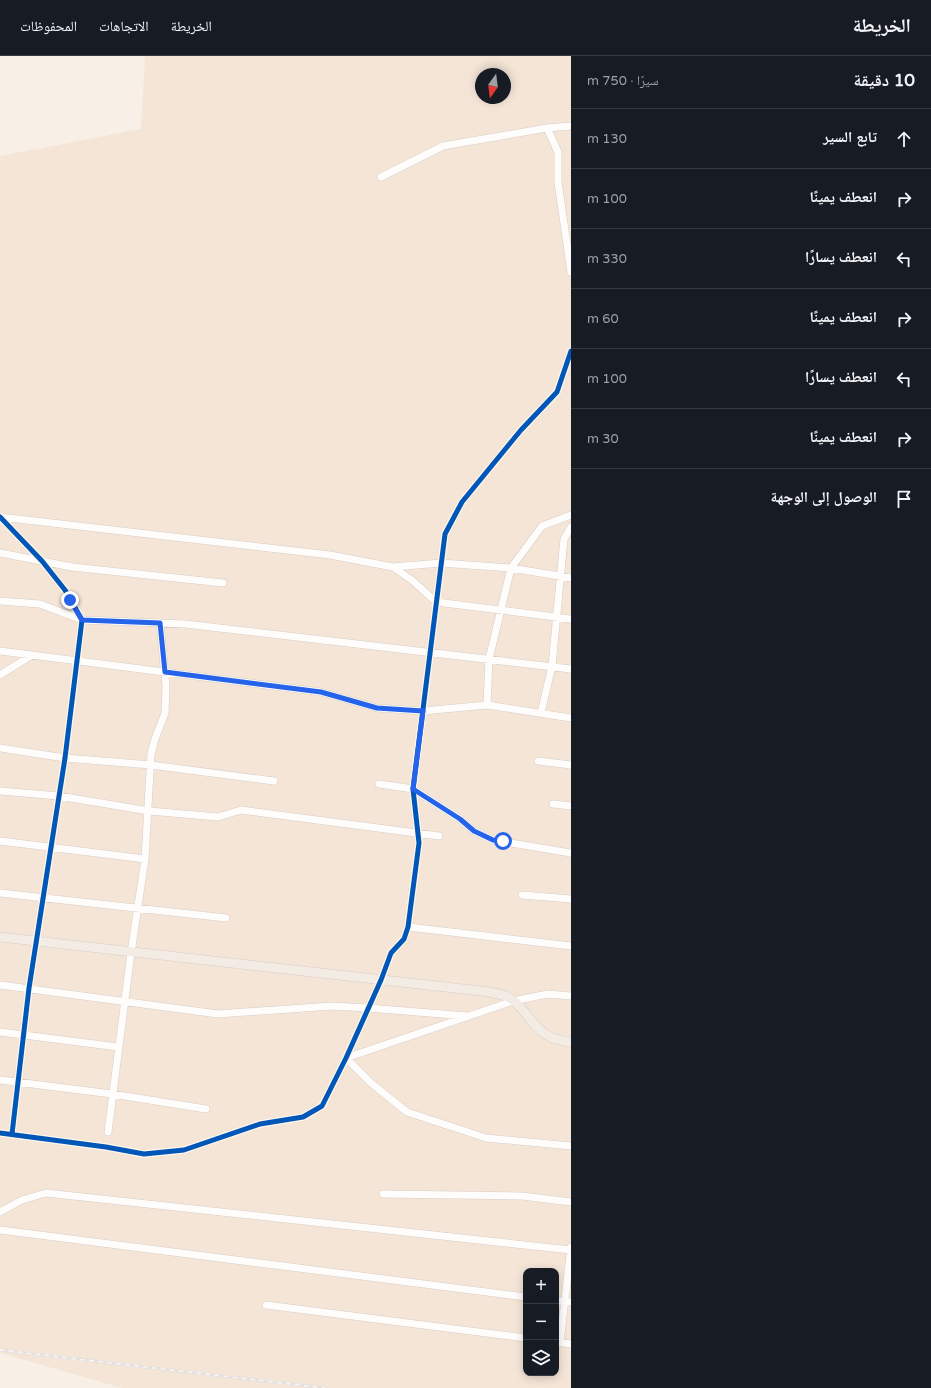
<!DOCTYPE html>
<html lang="ar">
<head>
<meta charset="utf-8">
<style>
	:root { --surface:#171b24; --page:#242831; --text:#f1f3f6; --muted:#9ea1a6; --line:#363941 }
	body { margin:0; font-family:"Varela Round","Noto Naskh Arabic",sans-serif; background:var(--page); color:var(--text); direction:rtl }
	.controls { position:absolute; right:12px; bottom:12px; display:grid; overflow:hidden; border-radius:8px; box-shadow:0 2px 10px #0003 }
	.controls button { width:36px; height:36px; display:grid; place-items:center; padding:0; border:0; border-bottom:1px solid var(--line); background:var(--surface); color:var(--text); font:20px sans-serif }
	.compass { position:absolute; left:475px; top:12px; width:36px; height:36px; border-radius:50%; background:var(--surface); box-shadow:0 2px 10px #0003; rotate:194deg }
	.stop { position:absolute; width:12px; height:12px; margin:-9px; border:3px solid #2563eb; border-radius:50%; background:#fff }
	.stop.end { background:#2563eb; border-color:#fff; box-shadow:0 1px 4px #0008 }
	.list { margin:0; padding:0; list-style:none }
	h2 { display:flex; justify-content:space-between; align-items:center; height:52px; margin:0; padding:0 16px; font-size:17px }
	h2 small { font-size:13px; font-weight:400; color:var(--muted) }
	.list li { display:grid; grid-template-columns:26px 1fr auto; gap:12px; align-items:center; box-sizing:border-box; height:60px; padding:0 16px; border-top:1px solid var(--line) }
	.list b { display:block; font-size:15px; white-space:nowrap }
	.list em { font-size:13px; font-style:normal; color:var(--muted) }
	.icon { flex:none; width:22px; height:22px; fill:none; stroke:currentColor; stroke-width:2; stroke-linecap:round; stroke-linejoin:round }
	.map { position:relative; flex:none; width:571px; height:1332px; overflow:hidden; direction:ltr }
	header { display:flex; align-items:center; gap:24px; box-sizing:border-box; height:56px; padding:0 20px; background:var(--surface); border-bottom:1px solid var(--line) }
	header strong { font-size:19px }
	nav { display:flex; gap:22px; margin-inline-start:auto; font-size:14px }
	main { display:flex }
	aside { flex:1; background:var(--surface) }
	.map>svg:first-child { display:block }
</style>
</head>
<body>
<header>
<strong>الخريطة</strong>
<nav><a>الخريطة</a><a>الاتجاهات</a><a>المحفوظات</a></nav>
</header>
<main>
<aside>
<h2>10 دقيقة<small>سيرًا · 750 m</small></h2>
<ul class="list">
<li><svg class="icon" aria-label="ahead" viewBox="0 0 24 24"><path d="M12 20V5M6 11l6-6 6 6"/></svg><div><b>تابع السير</b></div><em>130 m</em></li>
<li><svg class="icon" aria-label="right" viewBox="0 0 24 24"><path d="M7 20v-9h11M14 6l5 5-5 5"/></svg><div><b>انعطف يمينًا</b></div><em>100 m</em></li>
<li><svg class="icon" aria-label="left" viewBox="0 0 24 24"><path d="M17 20v-9H6M10 6l-5 5 5 5"/></svg><div><b>انعطف يسارًا</b></div><em>330 m</em></li>
<li><svg class="icon" aria-label="right" viewBox="0 0 24 24"><path d="M7 20v-9h11M14 6l5 5-5 5"/></svg><div><b>انعطف يمينًا</b></div><em>60 m</em></li>
<li><svg class="icon" aria-label="left" viewBox="0 0 24 24"><path d="M17 20v-9H6M10 6l-5 5 5 5"/></svg><div><b>انعطف يسارًا</b></div><em>100 m</em></li>
<li><svg class="icon" aria-label="right" viewBox="0 0 24 24"><path d="M7 20v-9h11M14 6l5 5-5 5"/></svg><div><b>انعطف يمينًا</b></div><em>30 m</em></li>
<li><svg class="icon" aria-label="arrive" viewBox="0 0 24 24"><path d="M6 21V4h12l-3 4 3 4H6"/></svg><div><b>الوصول إلى الوجهة</b></div></li>
</ul>
</aside>
<div class="map">
<svg width="571" height="1332" viewBox="0 0 571 1332">
	<rect width="100%" height="100%" fill="#f8f0e7"/>
	<path fill="#f4e5d7" fill-rule="evenodd" d="M145 0H571V1332H122L0 1297V100L141 73ZM481 18H505V42H481ZM526 1215H556V1317H526Z"/>
	<g fill="none" stroke-linecap="round" stroke-linejoin="round">
		<g stroke="#d9cdc6" stroke-width="8">
			<path id="minor" d="M547 72 558 96V126L571 216
				M381 121 443 90 547 72 571 70
				M0 461 42 505 65 534 82 564 65 702 29 932 12 1078
				M0 461 330 499 393 511 413 525 436 546 571 563
				M0 497 72 511 223 527
				M393 511 441 507 511 512 571 522
				M0 545 40 548 82 564 185 568 571 613
				M0 595 321 636 377 652 423 655 487 649 571 662
				M0 619 32 599
				M487 649 489 603 511 512 542 470 571 459
				M541 657 552 610 564 483 571 471
				M0 692 65 702 151 709 274 725
				M538 705 571 709
				M379 728 413 733 460 763 474 775 493 784 571 797
				M0 735 59 740 149 755 218 761 241 754 439 780
				M553 748 571 750
				M0 785 145 803
				M0 837 226 862
				M522 839 571 843
				M408 871 571 890
				M0 929 218 958 332 950 368 952 467 960
				M0 976 118 991
				M346 1002 371 1027 407 1056 486 1082 571 1090
				M346 1002 513 945 548 938 571 940
				M0 1024 112 1038 206 1053
				M108 1076 131 897 145 803 151 698 155 683 165 657 166 630 160 567
				M0 1077 106 1091 144 1098 184 1094 260 1068 303 1061 322 1050 346 1002 381 924 391 897 404 883 408 871 419 787 413 733 445 478 462 446 521 374 557 336 571 295
				M383 1138 522 1140 571 1146
				M0 1156 22 1144 46 1137 571 1194
				M0 1174 526 1241
				M556 1245 571 1246
				M266 1249 526 1282
				M556 1286 571 1288
				M560 1286 571 1191"/>
		</g>
		<g stroke="#d9cdc7" stroke-width="10">
			<path id="major" d="M0 881 490 936C495 938 501 938 506 940 524 948 530 970 547 979 554 984 563 985 571 986"/>
		</g>
		<use href="#minor" stroke="#fefdfb" stroke-width="7"/>
		<use href="#major" stroke="#f2ece4" stroke-width="9"/>
		<g stroke="#e4e1e4" stroke-width="3">
			<path id="rail" d="M0 1294 325 1332"/>
		</g>
		<use href="#rail" stroke="#fff5e9" stroke-width="1.5" stroke-dasharray="4.5" stroke-linecap="butt"/>
		<g stroke="#fff5e9" stroke-width="8">
			<path id="cycleway" d="M0 461 42 505 65 534 82 564 65 702 29 932 12 1078
				M0 1077 106 1091 144 1098 184 1094 260 1068 303 1061 322 1050 346 1002 381 924 391 897 404 883 408 871 419 787 413 733 445 478 462 446 521 374 557 336 571 295"/>
		</g>
		<use href="#cycleway" stroke="#0057b8" stroke-width="5"/>
	</g>
	<g fill="none" stroke-linecap="round" stroke-linejoin="round">
		<path stroke="#2563eb" stroke-width="5" d="M70 544 82 564 160 567 165 616 321 636 377 652 423 655 413 733 460 763 474 775 493 784 503 785"/>
	</g>
</svg>
<div class="controls">
<button>+</button>
<button>−</button>
<button><svg class="icon" aria-label="layers" viewBox="0 0 24 24"><path d="M12 4l9 5-9 5-9-5zM3 14l9 5 9-5"/></svg></button>
</div>
<svg class="compass" viewBox="-18 -18 36 36"><path d="M0-13l5 13h-10z" fill="#e53935"/><path d="M0 13l5-13h-10z" fill="#9ea1a6"/></svg>
<div class="stop" style="left:503px;top:785px"></div>
<div class="stop end" style="left:70px;top:544px"></div>
</div>
</main>
</body>
</html>
